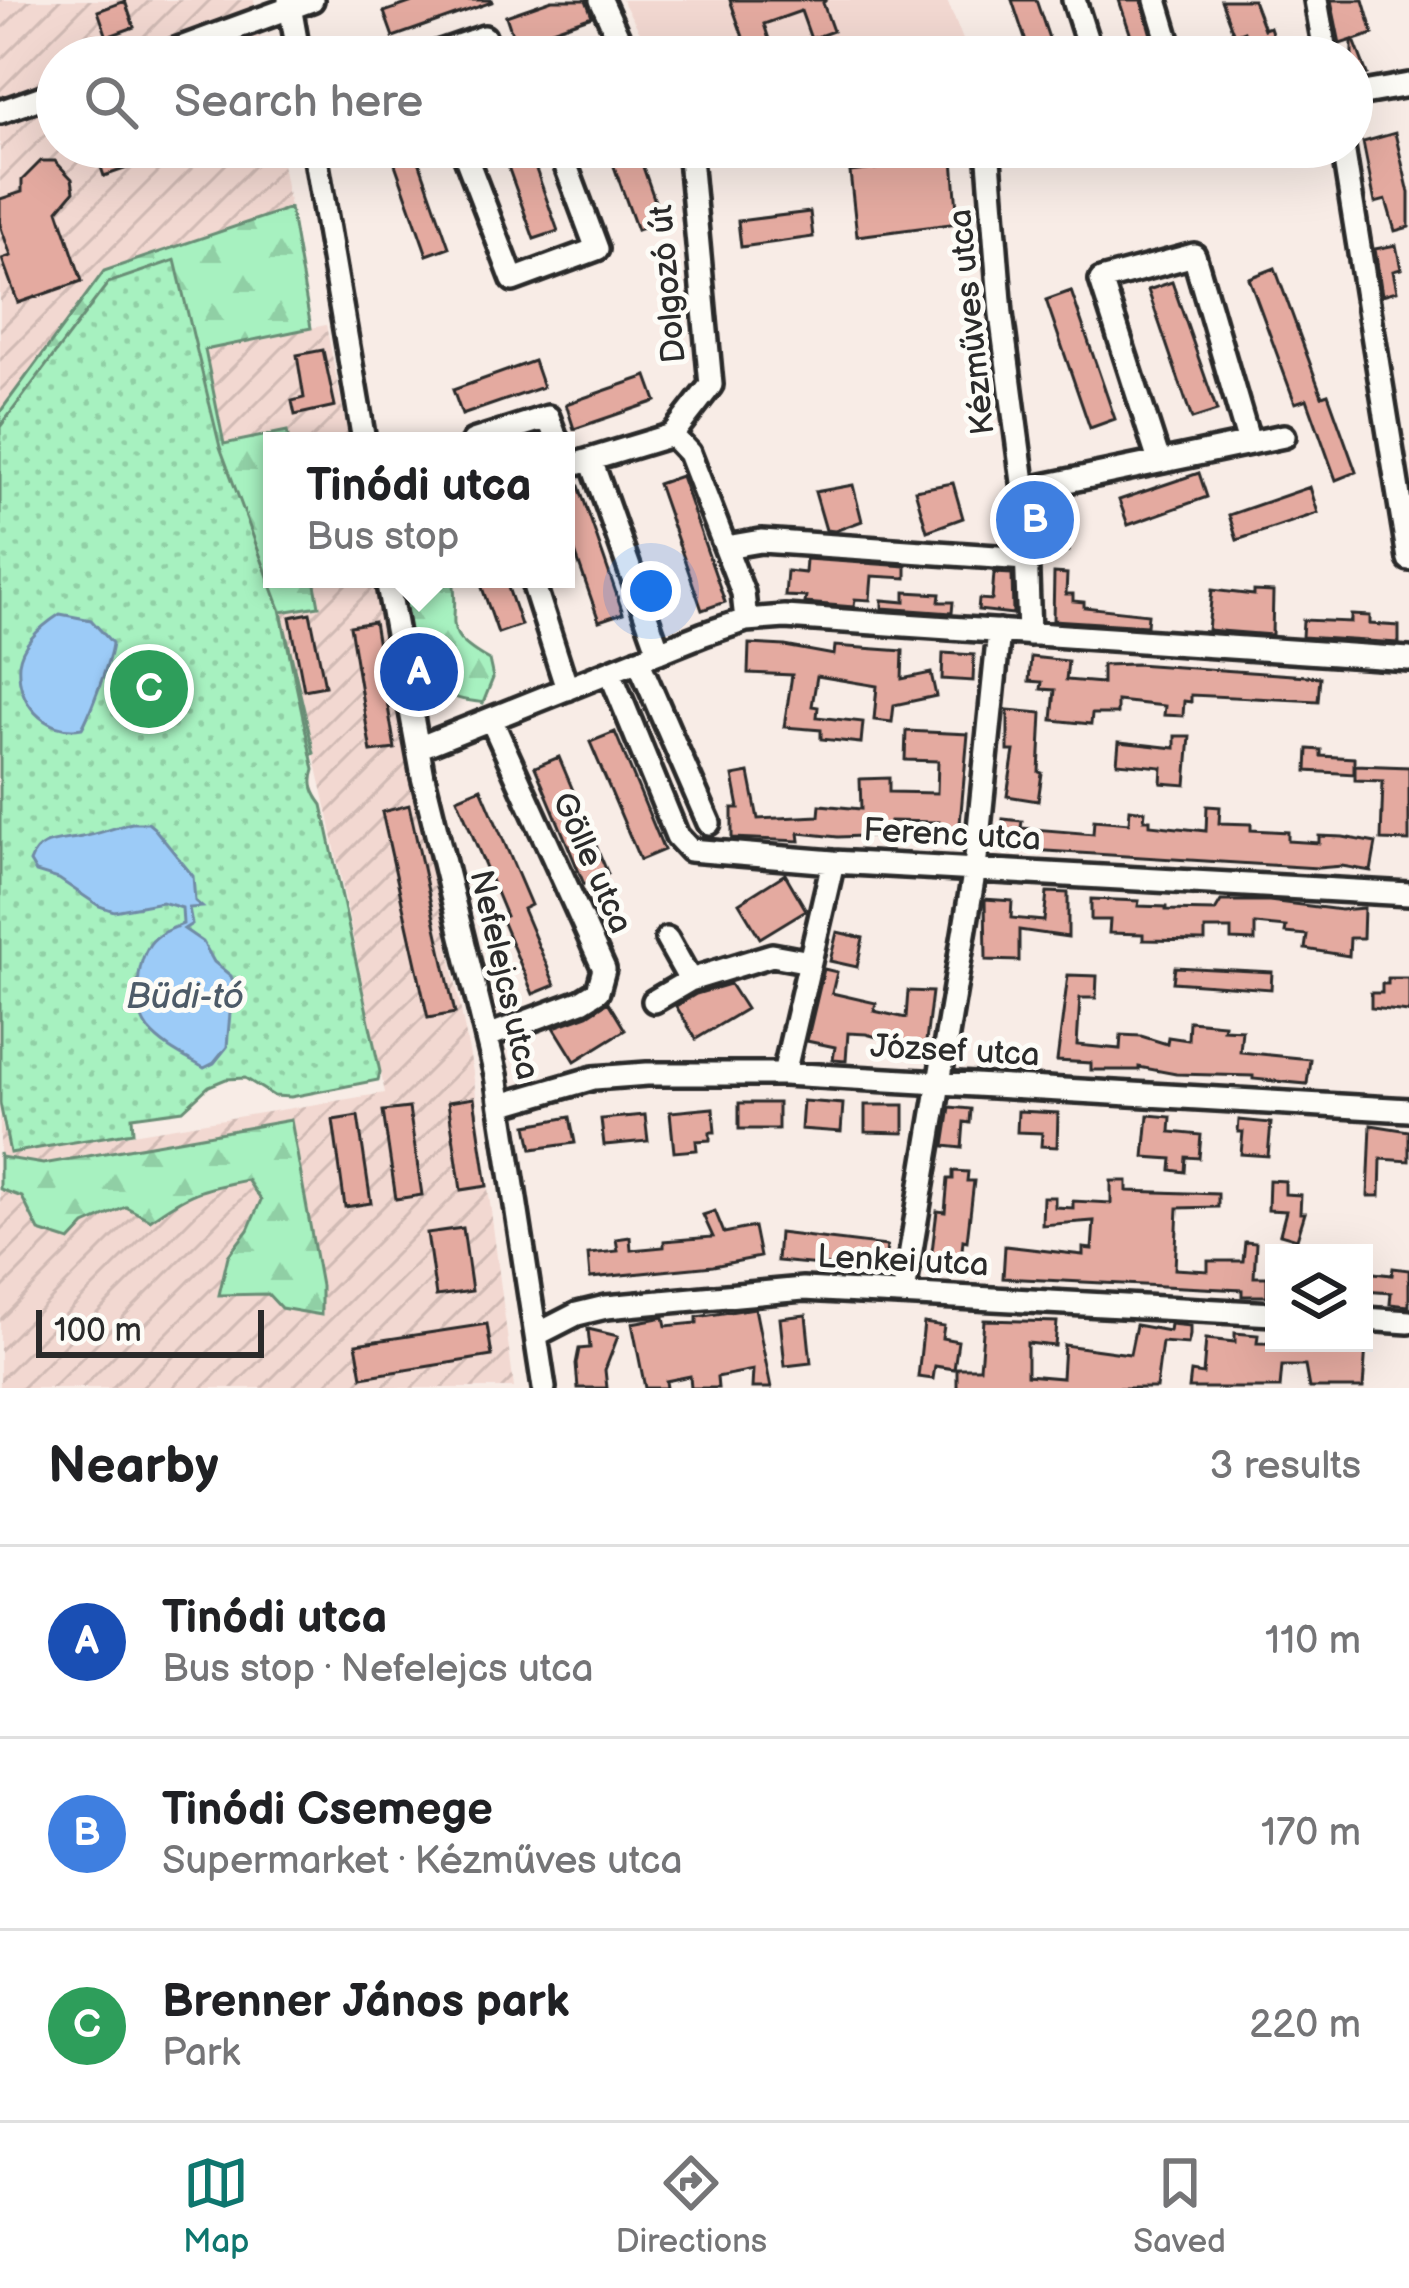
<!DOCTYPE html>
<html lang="en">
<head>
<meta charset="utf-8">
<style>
	:root { --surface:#fff; --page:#f6f6f6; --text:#202124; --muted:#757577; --line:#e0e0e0; --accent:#0f766e }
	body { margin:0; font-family:"Balsamiq Sans",sans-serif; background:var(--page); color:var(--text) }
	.controls { position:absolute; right:36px; bottom:36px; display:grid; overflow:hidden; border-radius:0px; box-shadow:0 12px 48px #0002 }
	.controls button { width:108px; height:108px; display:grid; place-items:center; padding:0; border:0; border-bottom:3px solid var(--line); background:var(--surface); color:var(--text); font:60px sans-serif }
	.scale { position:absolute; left:36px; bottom:30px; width:228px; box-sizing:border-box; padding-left:12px; border:6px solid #2b2b2b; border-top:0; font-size:33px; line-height:42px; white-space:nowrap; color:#2b2b2b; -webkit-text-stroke:9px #fdfcf7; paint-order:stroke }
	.you { position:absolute; left:651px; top:591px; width:42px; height:42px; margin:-30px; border:9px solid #fff; border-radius:50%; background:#1a73e8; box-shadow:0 0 0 18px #1a73e833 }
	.badge { display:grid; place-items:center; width:78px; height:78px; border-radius:50%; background:var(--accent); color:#fff; font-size:39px; font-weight:700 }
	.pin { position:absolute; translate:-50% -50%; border:6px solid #fff; box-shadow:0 3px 12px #0006 }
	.popup { position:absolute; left:263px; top:432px; width:312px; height:156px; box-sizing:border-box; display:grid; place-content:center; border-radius:0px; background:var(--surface); filter:drop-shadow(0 3px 9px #0005); font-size:39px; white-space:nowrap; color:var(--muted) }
	.popup b { font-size:45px; color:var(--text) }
	.popup::after { content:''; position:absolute; left:50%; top:100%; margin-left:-24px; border:24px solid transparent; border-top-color:var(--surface) }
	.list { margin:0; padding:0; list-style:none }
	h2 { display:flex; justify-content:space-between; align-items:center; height:156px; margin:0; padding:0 48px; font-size:51px }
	h2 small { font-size:39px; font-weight:400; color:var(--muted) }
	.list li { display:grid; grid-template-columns:78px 1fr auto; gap:36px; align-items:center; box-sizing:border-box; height:192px; padding:0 48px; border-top:3px solid var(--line) }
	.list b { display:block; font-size:45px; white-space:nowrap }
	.list p { margin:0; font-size:39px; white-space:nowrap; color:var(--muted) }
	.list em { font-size:39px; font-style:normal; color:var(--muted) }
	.icon { flex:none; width:66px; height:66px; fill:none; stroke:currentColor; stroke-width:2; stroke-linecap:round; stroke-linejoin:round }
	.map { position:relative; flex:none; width:1409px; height:1388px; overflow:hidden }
	.search { position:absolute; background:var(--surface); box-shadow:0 12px 48px #0002; left:36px; right:36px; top:36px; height:132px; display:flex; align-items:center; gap:30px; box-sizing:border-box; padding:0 42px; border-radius:66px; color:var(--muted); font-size:45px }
	.sheet { height:732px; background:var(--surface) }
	nav { display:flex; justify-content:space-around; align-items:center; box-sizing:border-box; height:168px; border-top:3px solid var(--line); background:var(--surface); font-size:33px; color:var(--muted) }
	nav a { display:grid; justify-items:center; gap:6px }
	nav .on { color:var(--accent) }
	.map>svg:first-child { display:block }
</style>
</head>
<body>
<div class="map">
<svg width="1409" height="1388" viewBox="0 0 1409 1388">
	<defs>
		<pattern id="industrial-furrows" width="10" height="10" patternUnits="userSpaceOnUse" patternTransform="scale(3)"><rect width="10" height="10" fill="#f2d8d1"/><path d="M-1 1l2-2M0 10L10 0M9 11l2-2" fill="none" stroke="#d0bab4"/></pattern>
		<pattern id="forest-firs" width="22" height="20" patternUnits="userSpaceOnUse" patternTransform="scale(3)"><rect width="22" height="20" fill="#a7f1c0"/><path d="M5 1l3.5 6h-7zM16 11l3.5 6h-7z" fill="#90cfa5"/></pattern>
		<pattern id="park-dots" width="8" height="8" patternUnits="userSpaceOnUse" patternTransform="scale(3)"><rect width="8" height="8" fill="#a7f1c0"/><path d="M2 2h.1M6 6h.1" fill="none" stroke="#90cfa5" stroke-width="1.8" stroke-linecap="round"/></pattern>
	</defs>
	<rect width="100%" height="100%" fill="#f8ece6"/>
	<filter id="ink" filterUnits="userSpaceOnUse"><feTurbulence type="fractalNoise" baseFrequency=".00833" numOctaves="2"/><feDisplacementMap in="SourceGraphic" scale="24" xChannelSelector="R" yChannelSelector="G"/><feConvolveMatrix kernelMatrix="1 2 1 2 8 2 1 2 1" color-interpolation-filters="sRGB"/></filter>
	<g filter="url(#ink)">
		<path fill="#f2d8d1" d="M622 0H947L970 57H654Z"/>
		<path fill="url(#industrial-furrows)" d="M0 0H254L263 57H57V147H279L290 208 104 271 0 411Z
			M326 325 349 441H289L286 431 224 444 205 350Z
			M314 579H377L473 1072 514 1388H0V1115L9 1154 385 1093 328 815 281 612 319 606Z"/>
		<path fill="url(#forest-firs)" stroke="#698e76" stroke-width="3" d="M290 208 311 328 205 350 224 444 287 431 289 441H272V579H314L319 606 281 612 314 753 277 779 0 691V412L104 271Z
			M401 579H453C461 624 436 630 489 660L493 678 483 703C475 701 463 701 455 697 412 679 406 619 401 579Z
			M291 1120 321 1286V1315L281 1308 268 1294 219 1295 228 1256 248 1230 261 1200 247 1180C201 1189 189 1192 150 1220L126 1207 85 1225 70 1241 39 1231 22 1197 0 1189V1153L1 1157 43 1164Z"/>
		<path fill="url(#park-dots)" stroke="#698e76" stroke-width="3" d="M175 260 220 447 280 609 314 770C309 784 313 793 322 805L380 1072 378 1080 291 1097 274 1096 245 1078 226 1079 209 1086 183 1110 132 1117 133 1132 10 1153 0 1103V427L108 283Z"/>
		<path fill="#9ccbf7" stroke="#6f8ba5" stroke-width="3" d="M60 614 91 620 112 643C111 658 90 714 82 728 45 735 16 702 19 664 22 642 43 625 60 614Z
			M132 823H148L154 828 193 876 195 901 202 907 189 908 192 924 184 929 203 942 214 962 231 976 236 990 230 1013 227 1047 214 1063 204 1068C185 1057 163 1047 148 1029 133 1009 136 964 150 944 158 933 171 929 183 924L182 908 162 902 114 911 99 906 59 879 36 872 30 862C38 838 60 842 82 837 99 834 115 827 132 823Z"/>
		<path fill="#e4aaa0" stroke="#2b2b2b" stroke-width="3" d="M418 0H492V2L393 37 384 12Z
			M552 0H586L592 16 515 43 506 16Z
			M730 0H826L823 3 833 31 811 39 801 11 764 24 773 52 750 57Z
			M1012 0H1036L1053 50 1031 57Z
			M1119 0H1141L1153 42 1135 48Z
			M1221 0H1253L1264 29 1270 27 1280 57H1253L1244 31 1234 35Z
			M1331 0H1363L1373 34 1354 40 1367 74 1356 79 1352 80V40L1340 44Z
			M125 1 134 27 107 37 98 11Z
			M1395 133 1409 193V227L1395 231 1386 200 1375 203 1363 142Z
			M94 147H182V149L104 176Z
			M389 147H414L449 247 427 255Z
			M501 147H528L558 231 534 239Z
			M607 147H636L662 221 637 230Z
			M1156 147H1227V149L1164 170Z
			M953 159 958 223 857 236 850 172Z
			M41 161H55L72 179 74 191 58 210 82 281 18 303 2 259 11 256 0 225V199L22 192V180Z
			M810 212 813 237 741 247 738 221Z
			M1396 245 1401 269 1393 271 1397 291 1382 295 1375 249Z
			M1275 268 1322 396 1328 394 1356 472 1336 480 1307 399 1295 403 1249 278Z
			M1172 282 1217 411 1192 419 1148 290Z
			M1071 291 1115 419 1090 428 1046 300Z
			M323 350 335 406 295 415 292 401 304 398 297 355Z
			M534 361 543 387 462 415 453 390Z
			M647 376 656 401 574 429 566 404Z
			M1199 473 1207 497 1128 525 1119 500Z
			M681 476 725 602 702 610 658 484Z
			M953 483 963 518 927 531 915 490Z
			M853 485 862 521 835 531 826 530 815 492Z
			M579 486 623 613 599 621 566 526V490Z
			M1310 487 1318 513 1237 540 1229 515Z
			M1064 498 1069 551 1041 554 1039 502Z
			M806 559 906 566V578L872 576 870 600 855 599 854 607 805 603 806 597 785 596 787 571 805 573Z
			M994 573 1012 574 1013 614 978 610 979 599 992 600Z
			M1054 573 1067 574 1066 594H1073V601L1084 602V607L1148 614 1147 626 1053 620Z
			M479 579H505L521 625 498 633Z
			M1212 590 1254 595V591L1273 592 1272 635 1208 630Z
			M905 592 940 594 939 602H953L952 613 882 608V600L905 602Z
			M310 613 325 686 304 690 290 617Z
			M1351 615 1370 616V624L1399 626V643L1302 637 1303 620 1351 622Z
			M374 622 395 749 371 752 350 626Z
			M749 644 785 646 834 655 835 646 903 651 902 679 931 673 936 696 894 705 892 722 874 720 877 686 817 676 812 706 818 707 817 717 863 722 861 743 821 739V730L784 727 792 675 748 673Z
			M943 653 974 655 973 681 942 679Z
			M1031 657 1068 661 1066 680 1102 683V665L1136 664 1320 677 1318 701 1191 695V702L1184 701 1183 716 1164 715 1165 706 1117 701V714H1092L1091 724 1052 720 1055 690 1041 689 1042 682 1029 681Z
			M1008 710 1042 713 1039 772 1042 773 1038 801 1007 796 1014 751H1008Z
			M906 731 968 734 958 846 937 844 939 822 890 821 887 835 838 837 799 833 800 841 732 838V808H739L733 776 749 773 758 819 819 816 820 805 861 809 860 779 889 778V792L937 793 938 761 905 760Z
			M615 732 664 850 640 860 590 742Z
			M1175 736H1190L1186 785 1161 783 1162 767 1117 763 1119 742 1175 748Z
			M1308 749 1321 750V756L1354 758V774L1307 771Z
			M559 757 608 874 584 884 535 767Z
			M1355 765 1409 767V841L1381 840 1383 781 1355 780Z
			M481 788 531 905 523 909 555 985 533 994 501 918 506 916 457 798Z
			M409 805 455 1013 428 1018 382 812Z
			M1207 806 1220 807 1219 823 1251 824V830L1288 832V841L1319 843V836L1343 837 1376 843 1371 871 1342 866 1318 868 1000 848 1003 819 1022 821 1021 828 1093 834 1094 820 1129 823 1130 809 1145 811 1144 820H1150V825L1206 831Z
			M785 874 806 910 760 938 739 903Z
			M1047 892 1068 893V937L1019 930V961L986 960 985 899 1012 901 1011 918 1044 921Z
			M1091 899 1139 901 1138 906 1166 907V910L1215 911 1221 901H1269L1341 910 1364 908 1363 938H1350L1349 956 1305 949 1307 935 1285 933 1286 927 1255 924V941L1231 940V929H1205V941L1143 940V934L1109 933 1110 920H1091Z
			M837 932 863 938 857 967 830 961Z
			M1175 967 1272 972 1271 989 1173 982Z
			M824 969 837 972 832 993 876 1003 874 1011 906 1018 908 991 932 992 925 1050 866 1034 848 1033 846 1061 833 1060 835 1047 807 1041Z
			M1068 975 1097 976 1096 998H1080L1077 1045 1120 1049 1121 1035 1141 1036 1167 1044 1168 1037 1188 1040 1189 1021 1224 1024 1223 1029 1242 1030 1240 1052 1310 1059 1307 1084 1253 1079V1076L1176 1074 1139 1067V1070H1091V1063L1057 1061Z
			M1388 978H1409V1012L1371 1008V993H1382V984H1388Z
			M730 984 746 1009 696 1039 676 1006 696 994Z
			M608 1002 625 1030 575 1061 554 1027 588 1015Z
			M474 1098 487 1186 461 1190 448 1102Z
			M803 1101 843 1104 841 1132 801 1129Z
			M739 1103H778V1129H739Z
			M865 1105H904V1133L865 1132Z
			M950 1107 971 1109 970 1123 964 1122 962 1148 944 1146Z
			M409 1108 422 1195 396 1199 383 1111Z
			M713 1108 715 1132H710V1140L696 1141 697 1150 674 1152 670 1112Z
			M1018 1111 1058 1113 1057 1147 1041 1146 1042 1133 1017 1132Z
			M645 1115 648 1141 604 1145 601 1119Z
			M1148 1115 1171 1117 1170 1132 1201 1135 1199 1158 1186 1157 1185 1172 1171 1170 1172 1159 1144 1157Z
			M358 1116 371 1203 345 1207 333 1120Z
			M570 1117 575 1143 532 1149 527 1125Z
			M1239 1120 1271 1123 1268 1156 1241 1154 1243 1132H1238Z
			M1371 1125 1409 1131V1161L1381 1159 1380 1196H1368Z
			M953 1171 968 1172 967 1181H974L967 1241 963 1240 961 1261 931 1259 937 1211 945 1212 948 1179H953Z
			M1269 1180 1285 1181V1194L1301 1195 1300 1213H1305L1297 1239 1280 1234 1286 1211 1268 1210Z
			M1111 1181H1127V1191L1218 1194V1207L1178 1208 1175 1269 1208 1271V1261H1243L1245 1242 1256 1243 1254 1277H1267V1296H1242V1290L1003 1278 1005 1246 1083 1255V1248L1092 1249 1094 1221 1042 1225 1043 1197H1055V1207L1073 1208V1201L1111 1203Z
			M715 1211 724 1233 754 1227 760 1257 713 1266 590 1278 588 1254 618 1251 616 1239 630 1237 631 1250 664 1247V1241L713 1237 703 1215Z
			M463 1228 472 1291 436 1296 427 1233Z
			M779 1233 887 1246 884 1271 777 1261Z
			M1393 1268 1409 1270V1306L1390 1304 1391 1293 1364 1291V1272L1392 1275Z
			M755 1308 771 1388H752L753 1370 717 1377 718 1388H691L690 1376 666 1381 667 1388H645L632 1323 664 1317 666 1326 697 1323V1317Z
			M806 1315 811 1363 785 1366 780 1318Z
			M984 1320 1057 1322 1055 1346 1027 1343V1375L1062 1378 1064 1345 1130 1354 1136 1325 1169 1331 1170 1324 1190 1326V1335L1188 1344 1162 1342 1156 1388H957V1368H980Z
			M924 1323 944 1326 942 1338 958 1341 954 1369 935 1366 933 1379 918 1377Z
			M487 1324 492 1356 362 1377 356 1344Z
			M588 1329 618 1336 605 1370 607 1388H578L576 1364 579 1349 590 1348Z
			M1235 1333 1258 1335 1257 1343 1366 1345 1363 1388H1309L1305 1366H1282L1280 1388H1189L1191 1372 1203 1374 1206 1339 1235 1342Z"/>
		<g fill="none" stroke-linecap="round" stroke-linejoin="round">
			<g stroke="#2b2b2b" stroke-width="30">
				<path id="minor" d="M289 0 299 57
					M601 0 627 57
					M1074 0 1092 57
					M1156 0 1173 57
					M1316 0 1326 57
					M156 57 312 0
					M426 57 484 37 492 57
					M1211 57H1222
					M1352 95 1409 85
					M0 112 57 92
					M314 147 364 441
					M462 147 513 280 597 249 559 147
					M988 147 1001 314 1024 490 1029 634
					M1343 147 1409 559
					M672 435 689 453 743 593 746 620
					M473 441 548 417 557 441
					M591 460 659 652
					M1159 461 1101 280 1194 255 1249 443
					M566 467 672 435 711 385 689 147
					M1024 490 1284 436
					M726 547 761 541 1026 559
					M387 579 423 777 496 1075 544 1388
					M532 579 567 689
					M638 660 709 823
					M610 672 677 836 690 850 833 862 1409 894
					M418 748 704 634 746 620 785 617 1409 659
					M667 939 690 980
					M654 1001 690 980 772 955 810 962
					M488 1036 582 1001 598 991 604 969 491 719
					M784 1074 833 862
					M501 1105 594 1078 647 1074H784L1409 1110
					M904 1292 975 868 999 631
					M1364 1319 1409 1322
					M536 1335 577 1314 606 1307 803 1289 1274 1314"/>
			</g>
			<use href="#minor" stroke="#fdfcf7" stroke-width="21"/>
		</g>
	</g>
	<g text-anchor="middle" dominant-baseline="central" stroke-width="10" stroke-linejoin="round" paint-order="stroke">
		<g font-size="33" fill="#2b2b2b" stroke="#fdfcf7">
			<text transform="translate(668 284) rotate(-95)">Dolgozó út</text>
			<text transform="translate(972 322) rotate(-96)">Kézműves utca</text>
			<text transform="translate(952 835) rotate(3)">Ferenc utca</text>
			<text transform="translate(592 863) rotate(66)">Gölle utca</text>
			<text transform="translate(504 975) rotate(77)">Nefelejcs utca</text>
			<text transform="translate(955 1051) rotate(3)">József utca</text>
			<text transform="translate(903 1261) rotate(3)">Lenkei utca</text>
		</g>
		<g font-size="36" font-style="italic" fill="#4d5b68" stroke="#fdfcf7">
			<text x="185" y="997">Büdi-tó</text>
		</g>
	</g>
</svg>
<div class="controls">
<button><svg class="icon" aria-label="layers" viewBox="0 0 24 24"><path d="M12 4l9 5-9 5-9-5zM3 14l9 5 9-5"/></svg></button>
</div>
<div class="scale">100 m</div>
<div class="you"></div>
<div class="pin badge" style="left:419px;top:672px;background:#1a4fb4">A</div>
<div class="popup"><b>Tinódi utca</b>Bus stop</div>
<div class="pin badge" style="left:1035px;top:520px;background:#3f7fe0">B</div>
<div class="pin badge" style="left:149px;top:689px;background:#2e9e5b">C</div>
<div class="search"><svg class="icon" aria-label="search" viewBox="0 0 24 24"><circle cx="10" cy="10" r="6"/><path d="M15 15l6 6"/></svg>Search here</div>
</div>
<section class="sheet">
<h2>Nearby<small>3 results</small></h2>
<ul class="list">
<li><span class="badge" style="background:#1a4fb4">A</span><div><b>Tinódi utca</b><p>Bus stop · Nefelejcs utca</p></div><em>110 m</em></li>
<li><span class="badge" style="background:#3f7fe0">B</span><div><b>Tinódi Csemege</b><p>Supermarket · Kézműves utca</p></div><em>170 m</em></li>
<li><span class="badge" style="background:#2e9e5b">C</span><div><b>Brenner János park</b><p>Park</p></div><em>220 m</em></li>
</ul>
</section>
<nav>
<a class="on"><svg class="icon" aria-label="map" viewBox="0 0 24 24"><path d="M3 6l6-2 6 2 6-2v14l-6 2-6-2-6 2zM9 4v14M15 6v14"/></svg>Map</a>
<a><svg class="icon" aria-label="directions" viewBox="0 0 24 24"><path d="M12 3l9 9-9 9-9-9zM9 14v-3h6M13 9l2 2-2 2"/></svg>Directions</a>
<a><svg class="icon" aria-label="saved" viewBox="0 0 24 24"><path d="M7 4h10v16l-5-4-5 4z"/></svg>Saved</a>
</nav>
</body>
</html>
